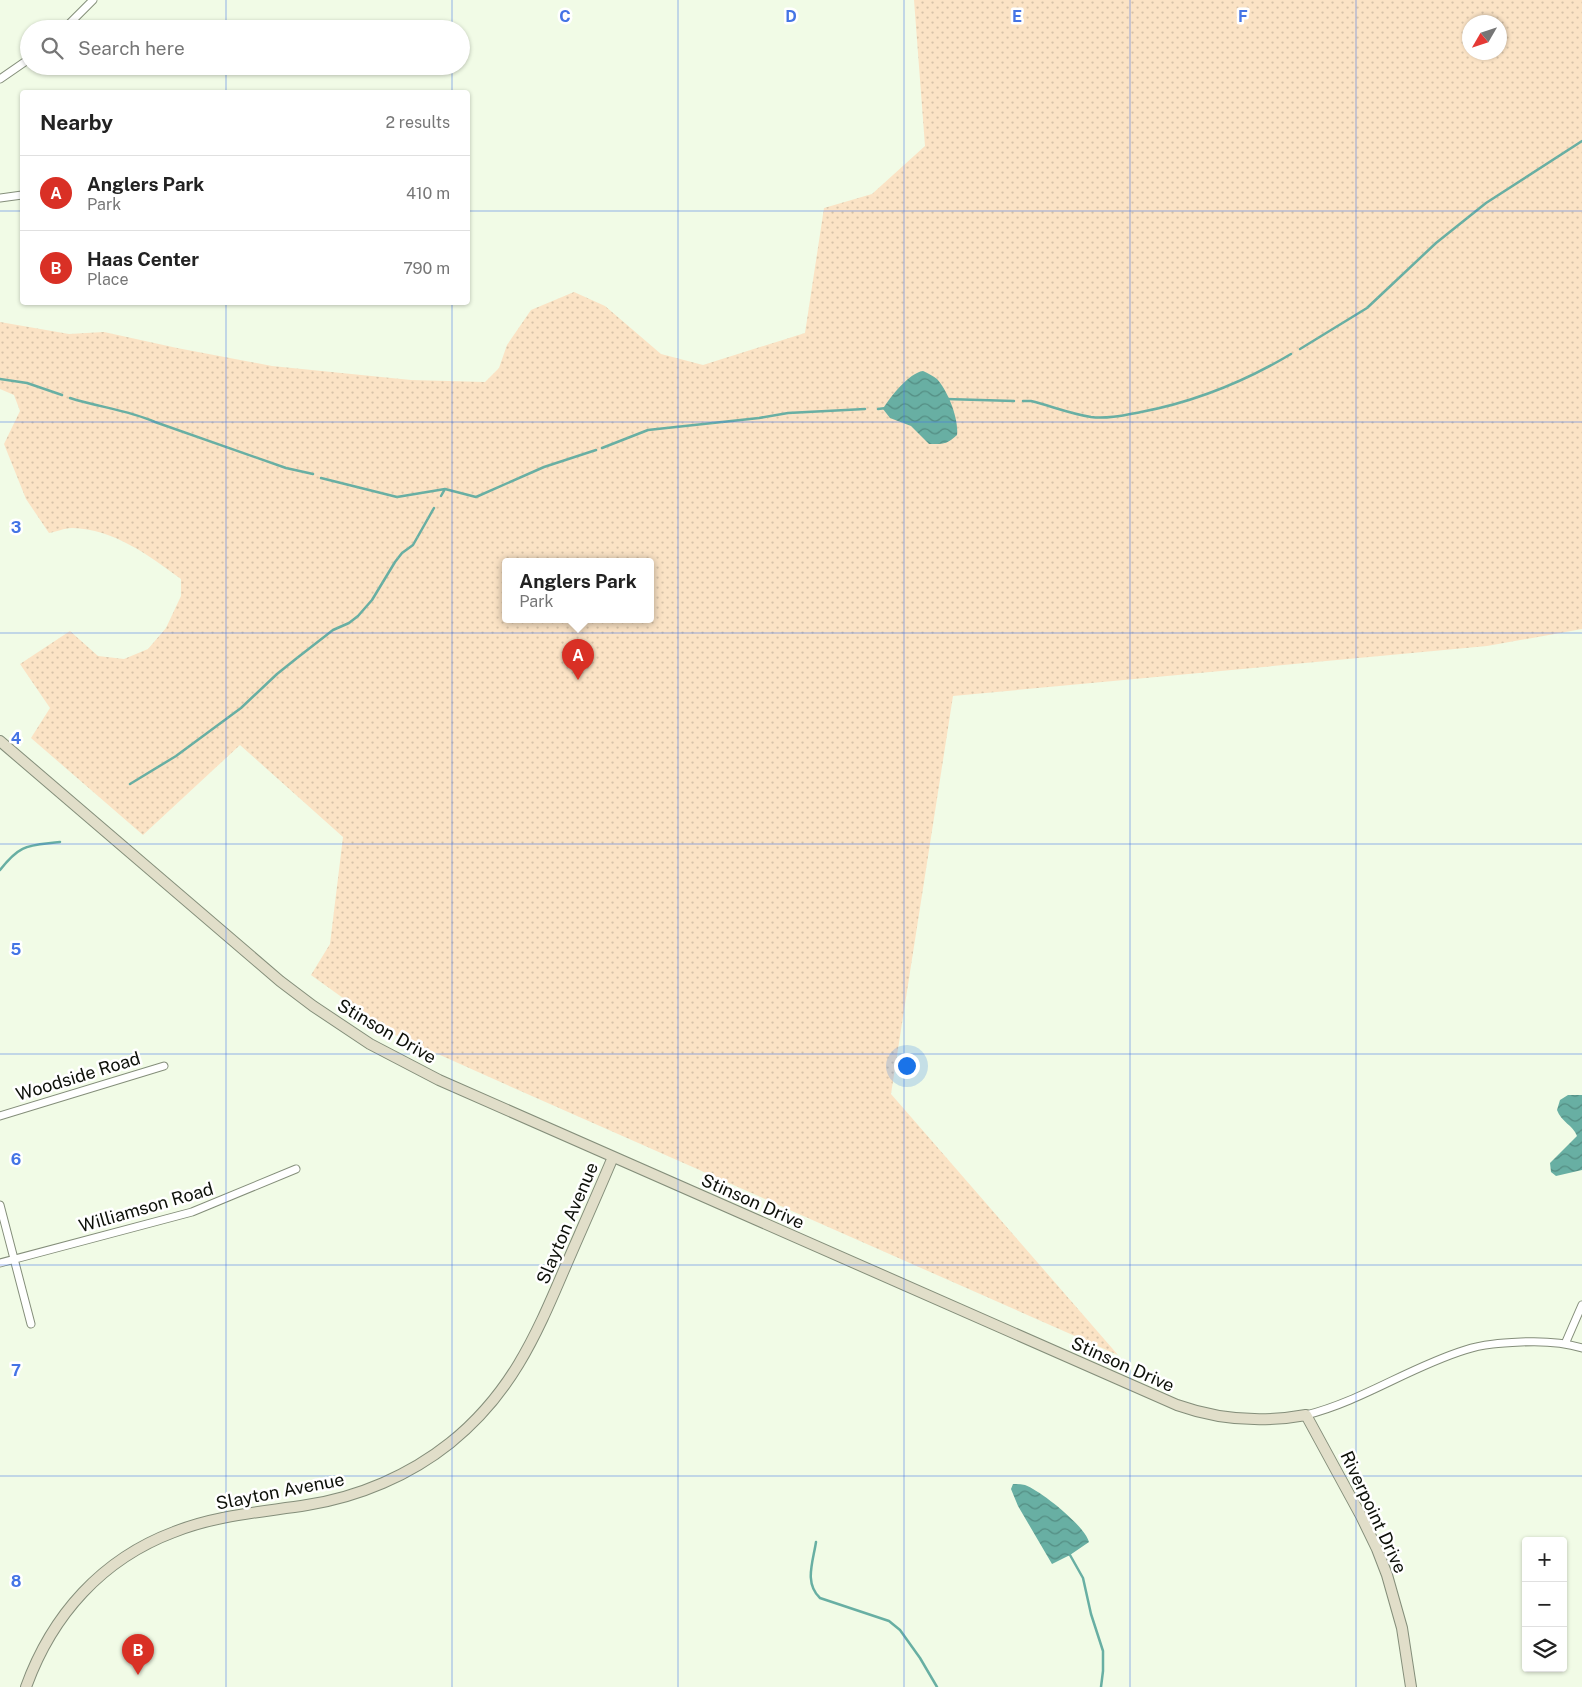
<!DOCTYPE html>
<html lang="en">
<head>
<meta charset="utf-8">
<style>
	:root { --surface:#fff; --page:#f2f2f2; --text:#222; --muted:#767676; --line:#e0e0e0; --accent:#d93025 }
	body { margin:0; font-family:"Public Sans",sans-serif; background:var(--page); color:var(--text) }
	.controls { position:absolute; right:15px; bottom:15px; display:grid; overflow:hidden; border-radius:5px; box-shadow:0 1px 4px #0004 }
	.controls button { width:45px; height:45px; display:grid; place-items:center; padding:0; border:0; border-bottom:1px solid var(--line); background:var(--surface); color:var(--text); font:25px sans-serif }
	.compass { position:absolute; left:1462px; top:15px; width:45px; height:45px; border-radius:50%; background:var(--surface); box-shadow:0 1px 4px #0004; rotate:231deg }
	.you { position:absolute; left:906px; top:1065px; width:18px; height:18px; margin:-12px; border:4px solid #fff; border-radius:50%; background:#1a73e8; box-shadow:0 0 0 8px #1a73e833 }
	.badge { display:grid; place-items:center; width:32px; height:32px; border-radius:50%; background:var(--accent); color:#fff; font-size:16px; font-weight:700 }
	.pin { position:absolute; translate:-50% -41px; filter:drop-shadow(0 1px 2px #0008) }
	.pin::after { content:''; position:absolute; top:26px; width:18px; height:15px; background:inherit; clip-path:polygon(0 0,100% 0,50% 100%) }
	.popup { position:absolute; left:502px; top:558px; width:152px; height:65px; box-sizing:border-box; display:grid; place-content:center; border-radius:5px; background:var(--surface); filter:drop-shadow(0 1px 4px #0005); font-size:16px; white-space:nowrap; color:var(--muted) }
	.popup b { font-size:19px; color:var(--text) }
	.popup::after { content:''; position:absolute; left:50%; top:100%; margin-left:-10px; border:10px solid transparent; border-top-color:var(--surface) }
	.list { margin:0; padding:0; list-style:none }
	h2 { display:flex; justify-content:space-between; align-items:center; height:65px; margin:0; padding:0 20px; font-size:21px }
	h2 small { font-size:16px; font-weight:400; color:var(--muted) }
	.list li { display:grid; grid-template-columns:32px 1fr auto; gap:15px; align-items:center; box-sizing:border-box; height:75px; padding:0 20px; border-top:1px solid var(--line) }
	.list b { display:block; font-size:19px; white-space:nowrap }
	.list p { margin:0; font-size:16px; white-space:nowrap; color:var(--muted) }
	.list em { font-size:16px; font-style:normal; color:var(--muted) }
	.icon { flex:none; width:28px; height:28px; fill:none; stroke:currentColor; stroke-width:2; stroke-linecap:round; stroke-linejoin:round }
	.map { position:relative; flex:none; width:1582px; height:1687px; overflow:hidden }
	.search { position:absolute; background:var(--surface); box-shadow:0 1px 4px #0004; left:20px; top:20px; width:450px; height:55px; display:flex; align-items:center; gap:12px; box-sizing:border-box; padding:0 18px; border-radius:28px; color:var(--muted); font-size:19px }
	.panel { position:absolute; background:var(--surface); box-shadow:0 1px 4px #0004; left:20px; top:90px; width:450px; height:215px; border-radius:5px }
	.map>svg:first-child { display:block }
</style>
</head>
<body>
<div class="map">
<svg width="1582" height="1687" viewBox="0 0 1582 1687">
	<defs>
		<pattern id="park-dots" width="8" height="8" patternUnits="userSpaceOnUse" patternTransform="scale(1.25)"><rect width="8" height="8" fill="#fbe3c5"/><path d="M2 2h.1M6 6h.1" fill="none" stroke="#d6c2a8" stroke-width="1.8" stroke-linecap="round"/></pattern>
		<pattern id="water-waves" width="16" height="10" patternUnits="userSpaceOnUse" patternTransform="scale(1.25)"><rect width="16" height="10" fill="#68afa3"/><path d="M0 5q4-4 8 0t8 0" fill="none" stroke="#548d83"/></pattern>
	</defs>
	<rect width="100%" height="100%" fill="#f1fbe6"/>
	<path fill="url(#park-dots)" fill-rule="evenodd" d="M914 0H1582V629L1487 646 953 696 891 1094 1118 1355 516 1089 393 1034 311 975 330 944 343 837 240 745 143 835 31 738 50 708 20 664 70 631 98 656 124 659 148 649 166 628 181 596V579C148 555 114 529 72 528 64 528 56 532 49 533L26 499 4 444 20 411 14 395 0 389V322L69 334 104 332 177 348 272 366 411 380 485 382 499 368 507 345 531 310 574 292 605 306 661 354 703 365 805 333 824 208 872 194 925 146ZM1470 22H1500V52H1470ZM506 561H650V619H506Z"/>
	<path fill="url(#water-waves)" d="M923 371C928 373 933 376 937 379 948 391 959 419 957 435 946 445 943 444 929 444L911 426 890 418 883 409C890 397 909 373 923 371Z
		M1568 1095H1582V1170L1556 1176 1551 1172 1550 1163 1577 1136C1573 1125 1561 1122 1557 1110L1560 1100Z
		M1013 1484C1017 1484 1021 1484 1025 1485 1041 1491 1085 1526 1089 1542L1070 1555 1052 1564 1018 1506 1011 1489Z"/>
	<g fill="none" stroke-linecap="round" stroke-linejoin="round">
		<path stroke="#68afa3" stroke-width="2.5" d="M1300 349 1367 308 1436 243 1486 203 1582 141
			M0 379 27 383 62 395
			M70 398C98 407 128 410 155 422L286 468 313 474
			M946 399 1014 401
			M1023 401H1031C1051 406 1071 414 1091 417 1107 419 1125 415 1141 412 1194 402 1244 382 1291 354
			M878 409 886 408
			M602 448 648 430 759 418 788 413 865 409
			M321 478 397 497 445 489 476 497 544 467 596 450
			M441 496 445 489
			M130 784 176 756 241 708 277 674 297 658 333 630 349 623 358 616 372 600 395 562 402 553 413 545 434 508
			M0 870C21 843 28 846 60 842
			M816 1542C813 1562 804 1583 820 1598L889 1621 900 1630 920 1658 937 1687
			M1070 1555 1083 1578 1091 1614 1103 1651V1671L1101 1687"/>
		<g stroke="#848e7a" stroke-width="9">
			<path id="street" d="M64 29 93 0
				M0 79 29 59
				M0 198 22 195
				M0 1116 164 1066
				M0 1205 31 1324
				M0 1263 192 1212 296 1169
				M1565 1344 1582 1305
				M1306 1415C1362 1401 1410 1367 1465 1350 1483 1344 1502 1343 1521 1342 1542 1341 1563 1342 1582 1348"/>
		</g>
		<g stroke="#848e7a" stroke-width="12">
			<path id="secondary" d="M0 741 280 981 313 1006 370 1044 439 1080 1177 1405C1219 1420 1262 1423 1306 1415L1361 1516 1377 1549 1387 1575 1402 1628 1411 1687
				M26 1687C52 1615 102 1559 174 1532 216 1515 263 1512 307 1505 359 1497 410 1475 450 1443 510 1395 535 1338 564 1270 580 1233 597 1195 613 1157"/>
		</g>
		<use href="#street" stroke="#fff" stroke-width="7"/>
		<use href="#secondary" stroke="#e1dec9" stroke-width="10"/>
	</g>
	<path fill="none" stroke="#4474e5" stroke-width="1" stroke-opacity="0.55" d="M226 0V29M452 0V29M678 0V1687M904 0V1687M1130 0V1687M1356 0V1687M226 66V92M452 66V92M0 211H22M468 211H1582M226 302V1687M452 302V1687M0 422H1582M0 633H1582M0 844H1582M0 1054H1582M0 1265H1582M0 1476H1582"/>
	<g text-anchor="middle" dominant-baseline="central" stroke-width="5" stroke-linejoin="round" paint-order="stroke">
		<g font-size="18" fill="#0d1009" stroke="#fff">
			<text transform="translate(387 1031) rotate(30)">Stinson Drive</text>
			<text transform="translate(78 1076) rotate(-17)">Woodside Road</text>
			<text transform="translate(753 1201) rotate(24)">Stinson Drive</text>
			<text transform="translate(146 1207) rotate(-16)">Williamson Road</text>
			<text transform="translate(567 1223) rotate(-67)">Slayton Avenue</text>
			<text transform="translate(1123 1364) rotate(24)">Stinson Drive</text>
			<text transform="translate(280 1491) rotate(-11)">Slayton Avenue</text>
			<text transform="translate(1374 1512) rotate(65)">Riverpoint Drive</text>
		</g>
	</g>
	<g font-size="16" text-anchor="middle" font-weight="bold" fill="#4474e5" stroke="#fff" stroke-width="5" stroke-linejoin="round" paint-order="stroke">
		<text x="565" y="22">C</text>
		<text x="791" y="22">D</text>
		<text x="1017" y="22">E</text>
		<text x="1243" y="22">F</text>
		<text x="16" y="533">3</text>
		<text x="16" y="744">4</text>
		<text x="16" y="955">5</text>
		<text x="16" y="1165">6</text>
		<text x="16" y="1376">7</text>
		<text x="16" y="1587">8</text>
	</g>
</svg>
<div class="controls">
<button>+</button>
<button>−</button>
<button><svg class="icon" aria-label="layers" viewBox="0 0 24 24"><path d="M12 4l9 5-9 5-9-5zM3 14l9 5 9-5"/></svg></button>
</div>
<svg class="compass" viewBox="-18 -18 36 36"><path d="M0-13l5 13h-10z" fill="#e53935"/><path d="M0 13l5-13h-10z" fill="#767676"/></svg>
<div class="you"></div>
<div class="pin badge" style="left:578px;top:680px">A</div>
<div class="popup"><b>Anglers Park</b>Park</div>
<div class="pin badge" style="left:138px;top:1675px">B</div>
<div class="search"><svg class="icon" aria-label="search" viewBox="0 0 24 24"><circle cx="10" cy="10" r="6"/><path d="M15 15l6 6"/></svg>Search here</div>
<section class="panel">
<h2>Nearby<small>2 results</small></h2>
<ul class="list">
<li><span class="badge">A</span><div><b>Anglers Park</b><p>Park</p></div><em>410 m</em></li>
<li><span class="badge">B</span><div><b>Haas Center</b><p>Place</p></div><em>790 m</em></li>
</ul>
</section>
</div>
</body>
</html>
